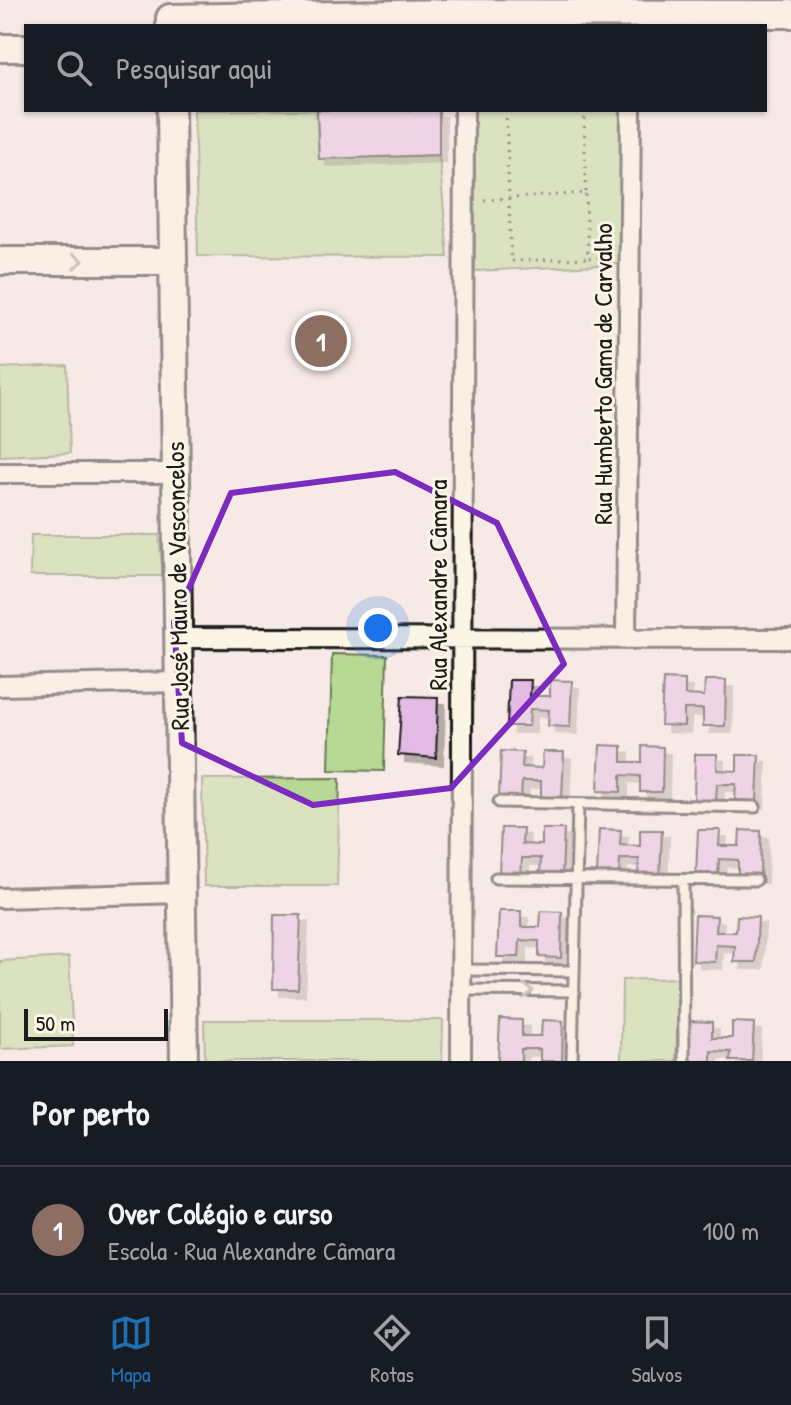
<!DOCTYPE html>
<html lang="pt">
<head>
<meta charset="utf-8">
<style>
	:root { --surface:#171b24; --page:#242831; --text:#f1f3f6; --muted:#9ea1a6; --line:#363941; --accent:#1f6fb2 }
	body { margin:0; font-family:"Patrick Hand",sans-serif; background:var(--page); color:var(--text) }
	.scale { position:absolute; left:24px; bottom:20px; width:144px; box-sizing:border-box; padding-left:8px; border:4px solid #1c1c1c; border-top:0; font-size:22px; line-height:28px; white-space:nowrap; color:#1c1c1c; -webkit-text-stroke:6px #fcf5e5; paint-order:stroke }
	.you { position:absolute; left:378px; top:628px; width:28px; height:28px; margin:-20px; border:6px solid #fff; border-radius:50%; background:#1a73e8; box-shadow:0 0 0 12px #1a73e833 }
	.badge { display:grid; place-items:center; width:52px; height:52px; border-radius:50%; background:var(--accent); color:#fff; font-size:26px; font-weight:700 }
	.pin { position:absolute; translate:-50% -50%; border:4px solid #fff; box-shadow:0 2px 8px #0006 }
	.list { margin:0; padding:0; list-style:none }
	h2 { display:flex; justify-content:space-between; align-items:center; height:104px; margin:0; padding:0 32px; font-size:34px }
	h2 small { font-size:26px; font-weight:400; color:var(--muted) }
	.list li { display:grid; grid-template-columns:52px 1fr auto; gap:24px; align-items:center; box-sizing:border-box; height:128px; padding:0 32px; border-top:2px solid var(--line) }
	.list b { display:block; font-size:30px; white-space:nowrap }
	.list p { margin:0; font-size:26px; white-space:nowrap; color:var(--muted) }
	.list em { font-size:26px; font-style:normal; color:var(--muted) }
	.icon { flex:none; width:44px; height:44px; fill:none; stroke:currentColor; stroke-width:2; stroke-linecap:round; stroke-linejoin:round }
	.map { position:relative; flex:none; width:791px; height:1061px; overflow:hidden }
	.search { position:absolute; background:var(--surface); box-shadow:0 2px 6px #0004; left:24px; right:24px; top:24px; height:88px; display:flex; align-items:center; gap:20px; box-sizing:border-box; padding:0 28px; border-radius:0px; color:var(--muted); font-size:30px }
	.sheet { height:232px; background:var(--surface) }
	nav { display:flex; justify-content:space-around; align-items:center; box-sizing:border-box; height:112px; border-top:2px solid var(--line); background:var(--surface); font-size:22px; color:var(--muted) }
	nav a { display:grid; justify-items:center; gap:4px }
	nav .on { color:var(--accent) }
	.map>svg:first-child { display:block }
</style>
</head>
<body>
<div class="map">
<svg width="791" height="1061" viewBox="0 0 791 1061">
	<defs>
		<filter id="shadow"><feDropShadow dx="7" dy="7" stdDeviation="0" flood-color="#0004"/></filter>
	</defs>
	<rect width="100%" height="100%" fill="#f7e9e5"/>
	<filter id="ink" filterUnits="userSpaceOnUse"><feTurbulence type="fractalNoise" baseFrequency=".0125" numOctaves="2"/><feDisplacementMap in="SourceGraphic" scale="16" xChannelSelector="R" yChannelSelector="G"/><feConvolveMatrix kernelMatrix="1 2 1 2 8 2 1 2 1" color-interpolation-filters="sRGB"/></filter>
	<g filter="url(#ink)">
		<path fill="#b8d993" stroke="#6a7a58" stroke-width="2" d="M194 110H316L319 159 439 155 448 257 198 256Z
			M475 110H621L622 264 475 271Z
			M67 365 70 453 0 456V368Z
			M31 535H159L163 576H30Z
			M332 654 387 655 384 771 329 770Z
			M340 778 337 886H204L202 779Z
			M69 957 73 1046 0 1049V961Z
			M679 978 676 1061H621L622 980Z
			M204 1020H443L442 1061H205Z"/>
		<path fill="#e3bbe4" stroke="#1c1c1c" stroke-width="2" filter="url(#shadow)" d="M317 110H439V155L319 159Z
			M663 679 685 680V695L704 696 705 680H726L725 726H703V709H684V726L661 725Z
			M509 680H531L530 696H550V680L572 681 570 727 548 726 549 710 530 709 529 726H507Z
			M402 696 438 697 436 758 398 755Z
			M600 745 622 746V762H642V746L663 747 662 792H640V776L621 775V792L598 791Z
			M501 751 523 752 522 767 542 768 543 752H564L562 798 541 797V781H522L521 798 499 797Z
			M695 754H717V770L737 771V755H759L757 801 735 800 736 784H717L716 800H694Z
			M501 828H523L522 844 542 845V829H564L562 875 540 874 541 858H522L521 874H499Z
			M599 829 621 830 620 845 640 846V830H662L660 876H638L639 859H620L619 876 597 875Z
			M698 830H720L719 846H739L740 830 761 831 760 876H738V860L719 859 718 876 696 875Z
			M499 911H521V927H540L541 911 562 912 561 958 539 957V941L520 940 519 957H497Z
			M274 915H301L298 989H273Z
			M695 915 717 916 716 932H736L737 916 758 917 756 962H734L735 946 716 945 715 962 693 961Z
			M500 1019 522 1020V1036H541L542 1020 563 1021 562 1061H540V1049H521V1061H498Z
			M690 1021 712 1022V1038H732V1022L754 1023 752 1061H730L731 1052 711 1051V1061H689Z"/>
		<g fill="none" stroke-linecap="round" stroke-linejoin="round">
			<g stroke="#1c1c1c" stroke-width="15">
				<path id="lane" d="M499 802 755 807
					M496 878 756 880
					M683 881 684 1061
					M463 970 573 971
					M462 990 572 991
					M572 1061 578 804"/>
			</g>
			<g stroke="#1c1c1c" stroke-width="24">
				<path id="street" d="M0 473H175
					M179 638 791 639
					M626 638 631 110
					M0 686 179 682
					M0 898 183 893
					M461 1061 464 110"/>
			</g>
			<g stroke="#1c1c1c" stroke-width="32">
				<path id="secondary" d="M170 26V18L448 13 791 14
					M0 48H26
					M171 110 184 1061
					M0 261H172"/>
			</g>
			<path stroke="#1c1c1c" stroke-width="3" stroke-dasharray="2 6" stroke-linecap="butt" d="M506 110 511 261 588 258
				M584 110 586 193
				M484 200 586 193 588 258 611 256"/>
			<use href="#lane" stroke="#fcf5e5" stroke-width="9"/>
			<use href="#street" stroke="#fcf5e5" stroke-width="18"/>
			<use href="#secondary" stroke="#fcf5e5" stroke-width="26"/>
		</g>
		<defs><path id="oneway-chevron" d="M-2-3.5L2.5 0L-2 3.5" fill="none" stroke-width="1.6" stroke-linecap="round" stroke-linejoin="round" transform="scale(2)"/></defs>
		<g stroke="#97938b">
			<use href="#oneway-chevron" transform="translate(78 261)"/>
			<use href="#oneway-chevron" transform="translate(528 991)"/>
		</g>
	</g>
	<path d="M0 0H791V1061H0ZM395 472 497 523 564 664 451 788 313 805 182 743 174 622 231 493Z" fill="#f7e9e5" fill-opacity=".55" fill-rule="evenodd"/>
	<path fill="none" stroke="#7b2cbf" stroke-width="6" stroke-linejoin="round" d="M395 472 497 523 564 664 451 788 313 805 182 743 174 622 231 493Z"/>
	<g text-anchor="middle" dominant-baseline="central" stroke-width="6" stroke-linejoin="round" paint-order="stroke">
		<g font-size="26" fill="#1c1c1c" stroke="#fcf5e5">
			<text transform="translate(602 374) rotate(-90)">Rua Humberto Gama de Carvalho</text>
			<text transform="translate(437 585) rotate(-90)">Rua Alexandre Câmara</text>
			<text transform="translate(177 586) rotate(-91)">Rua José Mauro de Vasconcelos</text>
		</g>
	</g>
</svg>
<div class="scale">50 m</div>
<div class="you"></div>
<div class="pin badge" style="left:321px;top:341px;background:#8d6e63">1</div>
<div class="search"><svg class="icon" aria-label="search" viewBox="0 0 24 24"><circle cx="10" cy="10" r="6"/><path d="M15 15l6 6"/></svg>Pesquisar aqui</div>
</div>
<section class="sheet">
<h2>Por perto<small></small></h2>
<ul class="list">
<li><span class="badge" style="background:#8d6e63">1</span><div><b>Over Colégio e curso</b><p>Escola · Rua Alexandre Câmara</p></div><em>100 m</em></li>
</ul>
</section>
<nav>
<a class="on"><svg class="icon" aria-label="map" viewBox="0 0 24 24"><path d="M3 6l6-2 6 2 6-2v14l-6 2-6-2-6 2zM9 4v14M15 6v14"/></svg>Mapa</a>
<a><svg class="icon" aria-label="directions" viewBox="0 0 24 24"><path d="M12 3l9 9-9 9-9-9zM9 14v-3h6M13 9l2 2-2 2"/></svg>Rotas</a>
<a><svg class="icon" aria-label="saved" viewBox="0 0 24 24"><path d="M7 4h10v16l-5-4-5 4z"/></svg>Salvos</a>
</nav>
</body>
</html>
